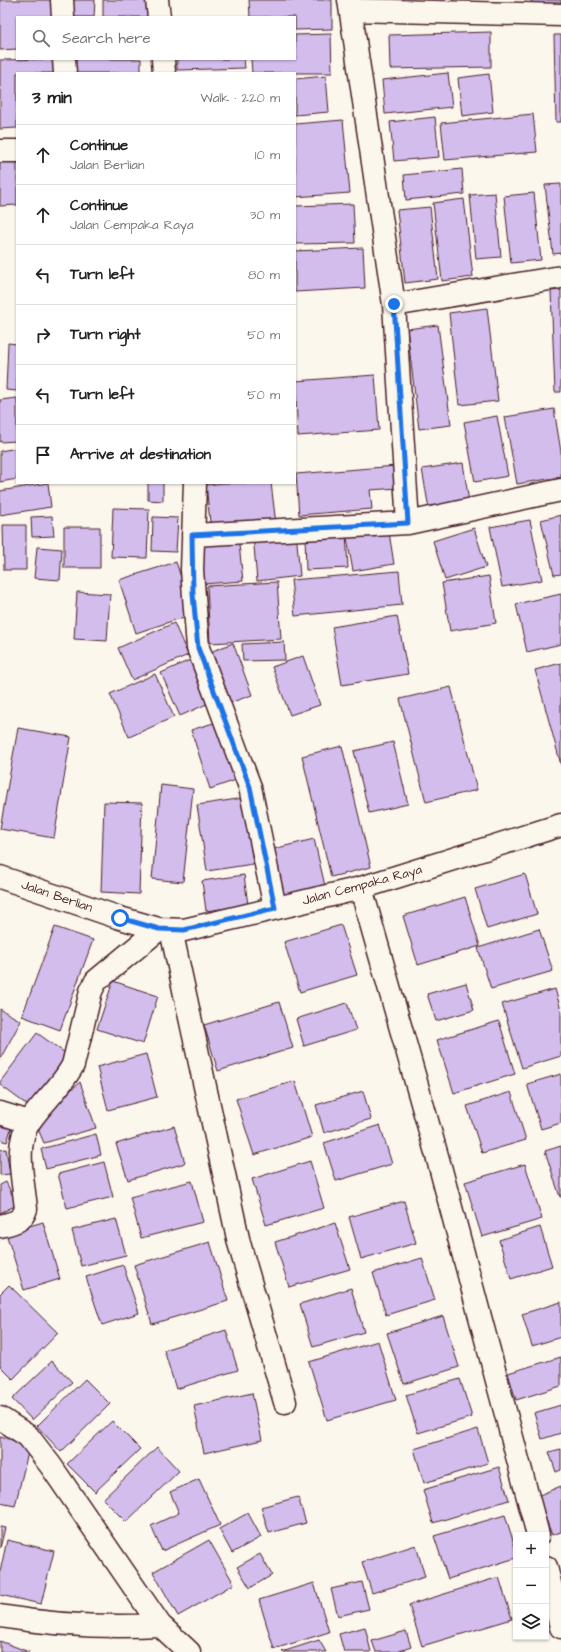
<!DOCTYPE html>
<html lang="en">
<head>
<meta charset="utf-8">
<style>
	:root { --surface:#fff; --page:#f6f6f6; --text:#222; --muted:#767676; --line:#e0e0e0 }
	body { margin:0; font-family:"Architects Daughter",sans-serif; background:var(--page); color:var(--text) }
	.controls { position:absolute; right:12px; bottom:12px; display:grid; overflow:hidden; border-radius:0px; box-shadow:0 1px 3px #0004 }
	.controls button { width:36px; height:36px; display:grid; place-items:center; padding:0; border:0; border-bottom:1px solid var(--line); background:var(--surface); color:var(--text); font:20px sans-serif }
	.stop { position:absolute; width:12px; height:12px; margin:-9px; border:3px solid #1a73e8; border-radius:50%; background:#fff }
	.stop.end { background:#1a73e8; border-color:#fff; box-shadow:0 1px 4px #0008 }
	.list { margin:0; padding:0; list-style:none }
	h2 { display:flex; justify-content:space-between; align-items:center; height:52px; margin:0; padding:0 16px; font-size:17px }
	h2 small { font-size:13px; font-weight:400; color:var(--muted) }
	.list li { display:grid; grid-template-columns:26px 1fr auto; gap:12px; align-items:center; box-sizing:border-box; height:60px; padding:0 16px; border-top:1px solid var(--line) }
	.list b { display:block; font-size:15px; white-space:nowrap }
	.list p { margin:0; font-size:13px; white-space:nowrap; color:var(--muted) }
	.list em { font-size:13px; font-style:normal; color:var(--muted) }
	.icon { flex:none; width:22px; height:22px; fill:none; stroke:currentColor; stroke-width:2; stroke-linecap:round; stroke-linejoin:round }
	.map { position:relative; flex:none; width:561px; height:1652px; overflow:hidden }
	.search { position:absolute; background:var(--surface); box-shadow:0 1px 3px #0004; left:16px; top:16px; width:280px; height:44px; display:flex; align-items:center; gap:10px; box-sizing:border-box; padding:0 14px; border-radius:0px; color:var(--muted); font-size:15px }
	.panel { position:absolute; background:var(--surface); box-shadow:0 1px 3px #0004; left:16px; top:72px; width:280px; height:412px; border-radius:0px }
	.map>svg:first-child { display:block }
</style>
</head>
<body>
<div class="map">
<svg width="561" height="1652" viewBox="0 0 561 1652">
	<rect width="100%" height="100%" fill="#fbf7ec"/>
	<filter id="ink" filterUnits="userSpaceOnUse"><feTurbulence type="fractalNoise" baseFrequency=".025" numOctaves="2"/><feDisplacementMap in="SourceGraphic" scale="8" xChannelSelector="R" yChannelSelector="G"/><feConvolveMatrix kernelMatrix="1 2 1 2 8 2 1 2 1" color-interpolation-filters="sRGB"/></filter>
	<g filter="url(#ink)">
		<path fill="#d2bded" stroke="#4a1f2b" d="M0 0H55V17H17V49L0 50Z
			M71 0H95L94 17H71Z
			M103 0H151V17H103Z
			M249 0H332V29L295 30V17H250Z
			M531 0H561V6L532 8Z
			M491 32V67L390 69 389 35Z
			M331 34 332 73H252L251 59H295V35Z
			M554 35H561V122H556Z
			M57 59V73H17V128L0 129V60Z
			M74 59H141V73H74Z
			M177 59H244L245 68 177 70Z
			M448 73 452 107 385 114 382 80Z
			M489 74 493 112 462 116 458 78Z
			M326 76 329 112 295 115V79Z
			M533 114 537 152 445 160 441 123Z
			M435 117 439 157 394 161 390 122Z
			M343 120 350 193 295 197V124Z
			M0 161H17V205L0 206Z
			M462 169 464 194 406 200 404 175Z
			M561 184V253L553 254 545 185Z
			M495 193 501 257 476 259 470 195Z
			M534 193 541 260 511 263 504 196Z
			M464 199 473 277 442 281 433 203Z
			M353 204 355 243 295 244V206Z
			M430 207 438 279 405 283 397 210Z
			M363 248 365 288 295 292V251Z
			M561 290V392H555L551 291Z
			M487 308 498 401 459 405 449 313Z
			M438 325 451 425 419 429 407 329Z
			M8 343 17 344V391L6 390Z
			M375 375 379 430 298 436 295 381Z
			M17 398V441L0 442V400Z
			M554 409 561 452V477L517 484 505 417Z
			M497 416 508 476 475 482 464 422Z
			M17 448V479L0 482V451Z
			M463 463 469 502 429 509 422 469Z
			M396 466 398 488 370 490 372 509 299 515 296 474Z
			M48 483 51 507 0 515V491Z
			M148 483H163V501L148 500Z
			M224 483H271L276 524 211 531 206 485Z
			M113 508 149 509 147 558 111 557Z
			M561 515V574L554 575 541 520Z
			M52 516 54 536 32 537 31 517Z
			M153 517 178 518 176 552 152 551Z
			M530 520 542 580 502 587 490 527Z
			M3 525H26V570H4Z
			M388 526 394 564 353 571 346 533Z
			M64 527H100V568H64Z
			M474 528 486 567 445 580 433 541Z
			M296 531 300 576 257 581 253 535Z
			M346 533 348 568 306 570 305 535Z
			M238 535 243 581 203 584 199 538Z
			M37 547 62 549 60 580 34 578Z
			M176 562 193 614 136 633 119 580Z
			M399 571 402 605 295 616 291 580Z
			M489 576 496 623 450 631 442 583Z
			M277 582 281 639 210 643 207 586Z
			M77 592 110 594 107 641 74 639Z
			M561 594V644L527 652 516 604Z
			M397 616 408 674 342 685 332 627Z
			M174 623 188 655 132 680 118 648Z
			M284 642 285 660 243 661 242 644Z
			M233 643 252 695 224 705 205 654Z
			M303 656 320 705 290 715 272 667Z
			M190 660 209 703 180 716 161 673Z
			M561 663V765L535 670Z
			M155 674 174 717 129 737 110 694Z
			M451 687 477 790 426 802 400 699Z
			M223 720 242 778 210 789 191 730Z
			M18 728 71 737 54 838 0 829Z
			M393 742 408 804 369 813 354 751Z
			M342 746 371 867 331 877 302 756Z
			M161 785 193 789 183 882 152 879Z
			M244 798 253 864 207 871 197 805Z
			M104 802 142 803 139 894 101 892Z
			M314 839 326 890 277 901 265 851Z
			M525 874 537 914 487 929 475 889Z
			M244 875 248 905 206 911 202 881Z
			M465 897 480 946 418 965 403 916Z
			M341 925 357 975 300 992 284 942Z
			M55 927 93 940 60 1030 22 1016Z
			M539 929 553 971 491 989 478 948Z
			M113 981 158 996 143 1044 97 1029Z
			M466 983 474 1010 436 1021 427 994Z
			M555 989 561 1010V1056L522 1068 502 1004Z
			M279 1002 293 1048 218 1071 204 1025Z
			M347 1003 356 1030 304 1046 296 1019Z
			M0 1009 21 1021 0 1059Z
			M499 1021 515 1074 454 1093 437 1040Z
			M37 1033 68 1055 30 1107 0 1085V1082Z
			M146 1054 157 1097 108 1110 97 1067Z
			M561 1074V1123L541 1129 527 1084Z
			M295 1081 312 1137 254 1155 236 1099Z
			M80 1082 96 1128 44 1143 35 1122Z
			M363 1091 371 1119 324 1133 316 1105Z
			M511 1092 526 1140 482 1153 467 1106Z
			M0 1118 13 1122 7 1142 0 1140Z
			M380 1125 392 1164 336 1181 324 1143Z
			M174 1126 185 1163 128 1180 116 1144Z
			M96 1134 101 1155 46 1169 41 1149Z
			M561 1146V1197H560L545 1151Z
			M6 1149 10 1174 0 1175V1150Z
			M310 1161 324 1208 266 1225 252 1179Z
			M104 1162 113 1197 67 1208 58 1174Z
			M525 1164 542 1219 482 1237 465 1182Z
			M192 1181 203 1222 141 1238 130 1197Z
			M6 1182 17 1205 0 1213V1185Z
			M404 1201 416 1243 361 1259 349 1217Z
			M116 1219 126 1255 81 1266 72 1230Z
			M43 1222 60 1279 24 1290 6 1233Z
			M335 1223 350 1269 289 1287 275 1242Z
			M540 1227 552 1266 511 1279 499 1240Z
			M210 1242 228 1301 152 1324 134 1265Z
			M422 1258 435 1300 386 1315 373 1273Z
			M123 1265 139 1313 102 1325 86 1277Z
			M9 1285 58 1333 13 1379 0 1366V1294Z
			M351 1288 364 1332 313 1347 300 1304Z
			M561 1302V1337L532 1346 522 1314Z
			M443 1316 459 1367 404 1384 387 1333Z
			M226 1330 238 1370 176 1389 164 1350Z
			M378 1341 396 1400 327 1420 309 1362Z
			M561 1357V1386L516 1400 508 1373Z
			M52 1361 72 1382 32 1420 12 1399Z
			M85 1379 110 1404 61 1452 37 1426Z
			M460 1379 472 1417 418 1433 406 1395Z
			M252 1393 262 1440 204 1453 194 1406Z
			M561 1405V1433L542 1439 534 1413Z
			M112 1421 140 1449 95 1492 67 1464Z
			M478 1429 488 1463 424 1483 414 1449Z
			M0 1437 30 1444 15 1506 0 1503Z
			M157 1447 179 1471 126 1522 103 1499Z
			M561 1449V1470L556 1472 549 1452Z
			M499 1467 509 1500 433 1523 423 1490Z
			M199 1479 220 1525 162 1551 151 1526 179 1513 170 1492Z
			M561 1486V1532L552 1535 537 1496Z
			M298 1497 306 1523 269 1533 261 1507Z
			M248 1513 261 1537 232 1553 219 1529Z
			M505 1515 516 1550V1558L448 1579 434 1536Z
			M0 1527 5 1528 0 1548Z
			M7 1540 54 1551 41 1604 0 1595V1572Z
			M209 1540 234 1584 178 1616 153 1572Z
			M416 1545 425 1577 372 1593 362 1562Z
			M260 1554 272 1575 250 1588 237 1567Z
			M499 1577 512 1619 422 1646 409 1605Z
			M362 1582 369 1609 338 1616 331 1589Z
			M314 1583 329 1632 274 1649 259 1600Z
			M365 1627 371 1652H344L339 1634Z
			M406 1631 411 1647 397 1652H376L372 1641Z
			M319 1640 326 1652H282Z
			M0 1641 29 1652H0Z"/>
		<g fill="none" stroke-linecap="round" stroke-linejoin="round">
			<g stroke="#4a1f2b" stroke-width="25">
				<path id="minor" d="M62 0 63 17
					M157 0 159 17
					M349 0 394 305 408 523 561 490
					M351 10 561 15
					M64 59 65 73
					M163 59 164 73
					M0 151H17
					M394 305 561 277
					M195 483 192 570 198 648 250 787 275 908
					M193 535 408 523
					M0 877 120 918 159 929 184 930 361 888 561 825
					M361 888 441 1170 538 1535
					M171 930 239 1243 285 1402
					M0 1113 29 1122
					M0 1226C12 1223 22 1222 26 1209 24 1183 13 1145 30 1121 43 1102 62 1086 73 1065L91 991 96 981 159 929
					M0 1418 28 1436 51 1466 160 1625
					M546 1567 561 1627
					M0 1616C53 1625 106 1628 160 1625L189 1652"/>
			</g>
			<use href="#minor" stroke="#fbf7ec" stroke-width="22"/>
		</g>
	</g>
	<g fill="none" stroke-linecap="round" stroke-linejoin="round" filter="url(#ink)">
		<path stroke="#1a73e8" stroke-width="5" d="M120 918 159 929 184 930 275 908 250 787 198 648 193 594 192 535 408 523 394 304"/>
	</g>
	<g text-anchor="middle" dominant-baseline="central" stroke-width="3" stroke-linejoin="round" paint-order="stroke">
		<g font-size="13" fill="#4a1f2b" stroke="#fbf7ec">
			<text transform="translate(362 885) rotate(-15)">Jalan Cempaka Raya</text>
			<text transform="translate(57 896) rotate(19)">Jalan Berlian</text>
		</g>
	</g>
</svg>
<div class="controls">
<button>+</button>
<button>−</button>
<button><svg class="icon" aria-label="layers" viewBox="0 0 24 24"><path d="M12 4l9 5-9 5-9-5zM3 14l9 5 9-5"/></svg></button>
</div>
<div class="stop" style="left:120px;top:918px"></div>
<div class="stop end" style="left:394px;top:304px"></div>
<div class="search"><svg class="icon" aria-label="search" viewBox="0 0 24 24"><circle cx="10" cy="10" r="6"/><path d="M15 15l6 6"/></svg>Search here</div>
<section class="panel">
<h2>3 min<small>Walk · 220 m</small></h2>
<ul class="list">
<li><svg class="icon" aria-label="ahead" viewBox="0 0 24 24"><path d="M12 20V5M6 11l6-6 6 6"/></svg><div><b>Continue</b><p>Jalan Berlian</p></div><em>10 m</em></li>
<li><svg class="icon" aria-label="ahead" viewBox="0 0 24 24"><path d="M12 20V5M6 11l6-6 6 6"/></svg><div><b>Continue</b><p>Jalan Cempaka Raya</p></div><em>30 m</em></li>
<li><svg class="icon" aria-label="left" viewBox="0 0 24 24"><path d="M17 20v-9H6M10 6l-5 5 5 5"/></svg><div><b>Turn left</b></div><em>80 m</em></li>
<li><svg class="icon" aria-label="right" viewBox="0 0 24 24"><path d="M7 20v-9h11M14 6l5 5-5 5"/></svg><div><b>Turn right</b></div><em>50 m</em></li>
<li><svg class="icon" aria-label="left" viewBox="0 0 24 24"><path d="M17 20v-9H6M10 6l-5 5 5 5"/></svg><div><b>Turn left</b></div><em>50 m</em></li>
<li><svg class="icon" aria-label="arrive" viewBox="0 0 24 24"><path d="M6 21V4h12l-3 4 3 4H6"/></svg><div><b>Arrive at destination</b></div></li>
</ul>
</section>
</div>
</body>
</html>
